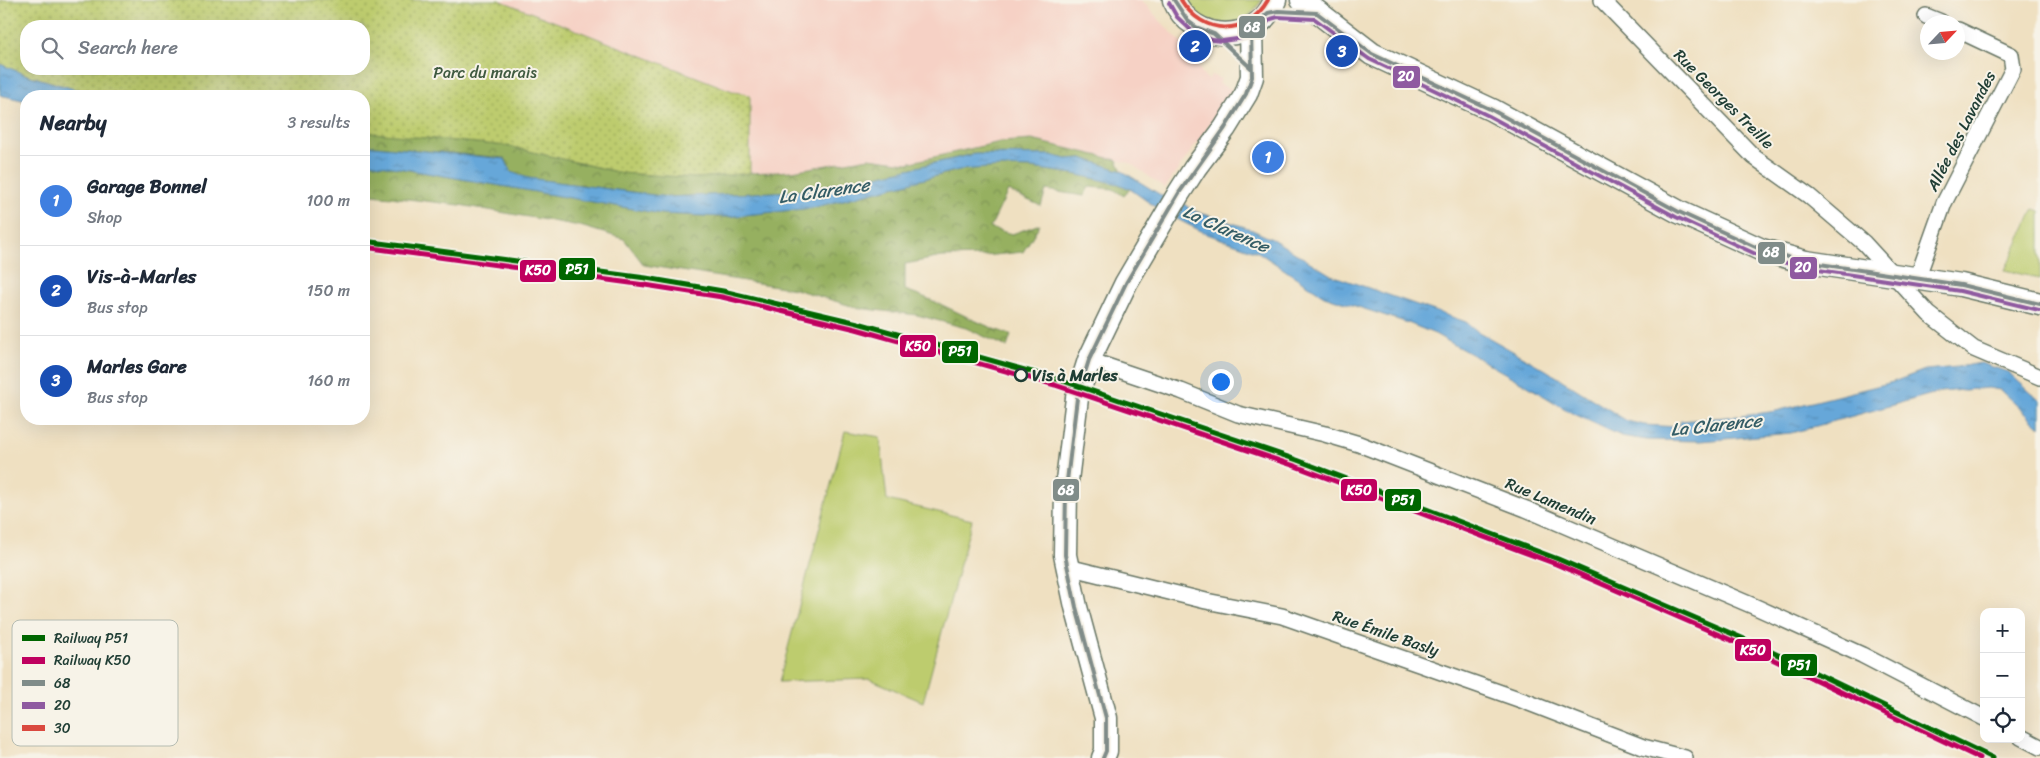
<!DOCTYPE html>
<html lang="en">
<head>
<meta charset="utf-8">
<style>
	:root { --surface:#fff; --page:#f2f2f3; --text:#1f2937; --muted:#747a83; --line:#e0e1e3; --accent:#b5179e }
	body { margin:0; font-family:Sriracha,sans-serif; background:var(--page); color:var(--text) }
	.controls { position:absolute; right:15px; bottom:15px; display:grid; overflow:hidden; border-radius:10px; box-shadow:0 5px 20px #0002 }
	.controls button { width:45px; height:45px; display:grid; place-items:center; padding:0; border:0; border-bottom:1px solid var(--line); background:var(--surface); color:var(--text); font:25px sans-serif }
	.compass { position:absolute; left:1920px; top:15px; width:45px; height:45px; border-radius:50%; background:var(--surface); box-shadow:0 5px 20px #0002; rotate:64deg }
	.you { position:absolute; left:1220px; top:381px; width:18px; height:18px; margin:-12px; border:4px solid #fff; border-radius:50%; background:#1a73e8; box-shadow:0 0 0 8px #1a73e833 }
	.badge { display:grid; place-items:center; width:32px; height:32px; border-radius:50%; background:var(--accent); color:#fff; font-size:16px; font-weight:700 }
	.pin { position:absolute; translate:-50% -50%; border:2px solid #fff; box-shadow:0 1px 5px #0006 }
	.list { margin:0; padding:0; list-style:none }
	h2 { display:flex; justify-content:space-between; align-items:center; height:65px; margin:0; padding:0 20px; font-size:21px }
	h2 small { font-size:16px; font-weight:400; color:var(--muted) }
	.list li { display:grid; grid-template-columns:32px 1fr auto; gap:15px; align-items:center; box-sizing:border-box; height:90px; padding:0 20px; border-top:1px solid var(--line) }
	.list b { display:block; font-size:19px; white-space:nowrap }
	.list p { margin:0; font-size:16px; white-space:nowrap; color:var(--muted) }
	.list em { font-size:16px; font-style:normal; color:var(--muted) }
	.icon { flex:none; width:28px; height:28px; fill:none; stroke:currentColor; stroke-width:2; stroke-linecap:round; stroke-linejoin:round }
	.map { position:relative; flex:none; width:2040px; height:758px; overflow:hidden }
	.search { position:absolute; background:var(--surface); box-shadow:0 5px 20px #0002; left:20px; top:20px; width:350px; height:55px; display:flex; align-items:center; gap:12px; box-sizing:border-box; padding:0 18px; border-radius:20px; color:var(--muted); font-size:19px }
	.panel { position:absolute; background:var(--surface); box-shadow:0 5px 20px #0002; left:20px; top:90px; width:350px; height:335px; border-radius:20px }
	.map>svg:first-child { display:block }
</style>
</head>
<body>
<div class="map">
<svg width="2040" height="758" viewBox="0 0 2040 758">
	<defs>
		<pattern id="forest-crowns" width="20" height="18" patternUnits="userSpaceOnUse" patternTransform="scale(1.25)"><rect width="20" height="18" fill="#96b061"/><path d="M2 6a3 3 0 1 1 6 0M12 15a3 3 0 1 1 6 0" fill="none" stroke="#7a9051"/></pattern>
		<pattern id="park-dots" width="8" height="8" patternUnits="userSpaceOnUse" patternTransform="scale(1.25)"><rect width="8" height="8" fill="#bdcc6e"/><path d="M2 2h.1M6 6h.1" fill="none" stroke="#99a75b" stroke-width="1.8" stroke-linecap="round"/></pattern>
		<pattern id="water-ripples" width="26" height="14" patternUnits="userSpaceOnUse" patternTransform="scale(1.25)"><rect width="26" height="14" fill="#66a7d9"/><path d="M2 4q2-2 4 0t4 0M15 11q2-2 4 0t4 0" fill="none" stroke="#5389b1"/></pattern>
	</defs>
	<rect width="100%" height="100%" fill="#f7f3e8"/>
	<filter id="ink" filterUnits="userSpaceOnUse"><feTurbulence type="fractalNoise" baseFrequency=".02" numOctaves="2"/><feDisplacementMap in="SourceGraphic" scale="10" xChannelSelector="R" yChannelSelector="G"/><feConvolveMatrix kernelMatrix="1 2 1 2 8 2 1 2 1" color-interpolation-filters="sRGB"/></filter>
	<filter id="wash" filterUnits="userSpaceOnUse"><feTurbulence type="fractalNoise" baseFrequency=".0096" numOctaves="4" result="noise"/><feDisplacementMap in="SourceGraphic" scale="20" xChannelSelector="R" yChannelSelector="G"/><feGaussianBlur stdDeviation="1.12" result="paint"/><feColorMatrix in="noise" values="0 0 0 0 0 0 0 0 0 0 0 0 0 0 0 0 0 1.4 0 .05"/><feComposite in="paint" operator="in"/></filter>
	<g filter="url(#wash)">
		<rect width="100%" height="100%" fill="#efe0c1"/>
		<path fill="#f6d1c5" d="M499 0H1141L1184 46 1205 77 1209 80 1211 75 1221 79 1219 84 1234 90 1165 188 1130 163 1091 154 1000 142 907 163 869 158 792 171 750 173 749 95 735 92Z"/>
		<path fill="#bdcc6e" stroke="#6e8451" d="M1185 0H1262L1251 14 1240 21 1226 24 1201 18Z
			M2034 209 2040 211V279L2005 270Z
			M845 431 880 437 887 500 972 520 923 702 870 679 779 682Z"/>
		<path fill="url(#forest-crowns)" stroke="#5a764a" d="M364 132 508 146 621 173 697 178 750 173 792 171 869 158 907 163 1000 142 1032 140 1117 160 1122 171 1082 158 1066 159 1051 155 975 154 864 179 798 191 668 197 528 178 511 172 505 158 364 145Z
			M364 162 662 214 726 217 812 208 959 170 1001 167 1032 168 1074 174 1119 184 1130 189 1124 196 1113 189 1089 187 1084 196 1046 190 1041 206 1008 191 990 228 1012 234 1040 224 1023 252 984 256 942 257 905 264V290C942 302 974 323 1011 335L1007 347 966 328 917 315 858 308 795 289 644 265 624 239 580 226 460 205 364 194Z"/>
		<path fill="url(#park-dots)" stroke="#6e8451" fill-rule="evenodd" d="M0 0H499L735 92 750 95V173L697 178 622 173 508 146 364 132V96H133L84 92 24 74 0 64ZM26 26H364V69H26Z"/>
		<path fill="url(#water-ripples)" stroke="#427286" d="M0 64 24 74 84 92 86 96H26V101L0 95Z
			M364 145 505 159 511 172 528 178 668 197 710 195 798 191 864 179 975 154 1051 155 1066 159 1082 158 1122 171 1164 197 1158 209 1130 189 1119 184 1074 174 1032 168 1001 167 959 170 812 208 726 217 662 214 364 162Z
			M1184 204 1191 210 1248 228 1274 240 1331 275 1466 322 1477 331 1546 370 1627 421 1644 425 1678 427 1681 421 1737 416 1741 417 1742 416 1776 411 1893 382 1925 370 1958 367 1981 363 2008 372 2040 401V427L2000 390 1988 388 1940 392 1791 433 1701 441 1647 440 1621 436 1570 412 1526 385 1435 334 1408 323 1324 296 1258 252 1207 234 1175 218Z"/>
	</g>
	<g filter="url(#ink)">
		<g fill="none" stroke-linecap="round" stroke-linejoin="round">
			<g stroke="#687665" stroke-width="18">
				<path id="street" d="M1602 0 1754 157 1809 196 1864 243 1929 314 1974 349 2040 377
					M1926 16 1941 22
					M1917 279 1944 203 2013 69 2011 55 1958 30
					M1089 360 1181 391 1238 414 1325 434 1359 444 1526 509 1758 608 1862 655 1984 718
					M1067 570 1076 569 1206 601 1282 616 1524 701 1643 747 1685 758
					M2021 737 2040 747"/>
			</g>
			<g stroke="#687665" stroke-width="25">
				<path id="secondary" d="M1174 0C1192 44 1258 46 1275 0
					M1302 0 1372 54 1492 110 1679 212 1762 250 1806 262 1961 285 2040 304
					M1103 758 1106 751V718L1076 607 1065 555 1066 489 1077 398 1089 360 1126 283 1179 193 1195 168 1225 128 1246 94 1252 77 1251 28"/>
			</g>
			<use href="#street" stroke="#fff" stroke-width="15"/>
			<use href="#secondary" stroke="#fff" stroke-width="22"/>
			<g stroke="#f7f3e8" stroke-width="8">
				<path id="bus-1" d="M1174 0 1188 21 1196 27 1214 34 1251 68
					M1103 758 1106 751V718L1076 607 1065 555 1066 489 1077 398 1089 360 1126 283 1179 193 1225 128 1246 94 1252 77 1251 28 1268 13 1278 11 1317 13 1372 54 1492 110 1679 212 1762 250 1806 262 1961 285 2040 304"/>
			</g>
			<g stroke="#f7f3e8" stroke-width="8">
				<path id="bus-2" d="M1169 3 1177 17 1193 32 1212 40 1222 41 1244 38 1254 34 1271 19 1278 17 1315 19 1369 59 1489 116 1676 217 1760 256 1805 268 1960 291 2039 310"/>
			</g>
			<g stroke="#f7f3e8" stroke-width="8">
				<path id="bus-3" d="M1181 0C1203 36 1247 37 1268 0"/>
			</g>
			<use href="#bus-1" stroke="#808c89" stroke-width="4"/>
			<use href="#bus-2" stroke="#8f5aa0" stroke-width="4"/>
			<use href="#bus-3" stroke="#da493f" stroke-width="4"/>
			<g stroke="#f7f3e8" stroke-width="9">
				<path id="rail-1" d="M364 241 646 278 723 291 858 323 1057 379 1297 460 1558 559 1749 641 1993 758"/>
			</g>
			<g stroke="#f7f3e8" stroke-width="9">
				<path id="rail-2" d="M364 247 645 285 722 297 856 329 1055 385 1295 466 1556 564 1747 647 1979 758"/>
			</g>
			<use href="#rail-1" stroke="#060" stroke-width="5"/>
			<use href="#rail-2" stroke="#bf005f" stroke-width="5"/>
		</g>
	</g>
	<circle fill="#f7f3e8" stroke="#1f3d34" stroke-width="2.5" cx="1021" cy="375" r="6"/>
	<g text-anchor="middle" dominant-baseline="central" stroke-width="4" stroke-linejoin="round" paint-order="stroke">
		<g font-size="16" fill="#3f5a40" stroke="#f7f3e8">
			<text x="485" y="72">Parc du marais</text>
		</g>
		<g font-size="16" fill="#1f3d34" stroke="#f7f3e8">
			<text transform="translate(1724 99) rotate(45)">Rue Georges Treille</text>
			<text transform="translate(1961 131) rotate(-63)">Allée des Lavandes</text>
			<text transform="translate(1551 501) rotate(23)">Rue Lamendin</text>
			<text transform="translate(1386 633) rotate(19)">Rue Émile Basly</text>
		</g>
		<g font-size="16" font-weight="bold" fill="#1f3d34" stroke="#f7f3e8" text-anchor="start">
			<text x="1032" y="375">Vis à Marles</text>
		</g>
		<g font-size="18" font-style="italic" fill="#345d66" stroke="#f7f3e8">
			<text transform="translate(824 191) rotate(-8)">La Clarence</text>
			<text transform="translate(1226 229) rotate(24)">La Clarence</text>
			<text transform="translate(1716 425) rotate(-6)">La Clarence</text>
		</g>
	</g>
	<rect x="12" y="620" width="166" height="126" rx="8" fill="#f7f3e8" stroke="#b6bcb2" stroke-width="1"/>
	<rect x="22" y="635" width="23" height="6" fill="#060"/>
	<rect x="22" y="657" width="23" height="7" fill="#bf005f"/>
	<rect x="22" y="680" width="23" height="6" fill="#808c89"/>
	<rect x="22" y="702" width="23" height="7" fill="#8f5aa0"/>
	<rect x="22" y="725" width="23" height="6" fill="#da493f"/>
	<g font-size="14" fill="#1f3d34">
		<text x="54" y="643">Railway P51</text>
		<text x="54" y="665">Railway K50</text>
		<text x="54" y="688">68</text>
		<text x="54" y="710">20</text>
		<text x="54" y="733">30</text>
	</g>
	<g stroke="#f7f3e8" stroke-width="2">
		<rect x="1238" y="15" width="28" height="24" rx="5" fill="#808c89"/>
		<rect x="1392" y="65" width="29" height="24" rx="5" fill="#8f5aa0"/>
		<rect x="1757" y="241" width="29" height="24" rx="5" fill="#808c89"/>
		<rect x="1789" y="256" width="29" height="24" rx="5" fill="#8f5aa0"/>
		<rect x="558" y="257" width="38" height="24" rx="5" fill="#060"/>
		<rect x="519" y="259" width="38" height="24" rx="5" fill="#bf005f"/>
		<rect x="899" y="334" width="38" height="24" rx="5" fill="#bf005f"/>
		<rect x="941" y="340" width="38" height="24" rx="5" fill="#060"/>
		<rect x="1052" y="478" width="28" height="24" rx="5" fill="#808c89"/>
		<rect x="1340" y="478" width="38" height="24" rx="5" fill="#bf005f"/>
		<rect x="1384" y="488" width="38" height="24" rx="5" fill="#060"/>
		<rect x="1734" y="638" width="38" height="24" rx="5" fill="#bf005f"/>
		<rect x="1780" y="653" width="38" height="24" rx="5" fill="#060"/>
	</g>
	<g font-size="14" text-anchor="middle" font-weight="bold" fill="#fff">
		<text x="1252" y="32">68</text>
		<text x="1406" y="81">20</text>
		<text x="1771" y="257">68</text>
		<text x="1803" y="272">20</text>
		<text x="577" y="274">P51</text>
		<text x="538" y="275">K50</text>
		<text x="918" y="351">K50</text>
		<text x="960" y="356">P51</text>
		<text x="1066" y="495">68</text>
		<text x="1359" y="495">K50</text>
		<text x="1403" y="505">P51</text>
		<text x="1753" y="655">K50</text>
		<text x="1799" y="670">P51</text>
	</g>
</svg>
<div class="controls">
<button>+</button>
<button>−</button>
<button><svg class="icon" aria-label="locate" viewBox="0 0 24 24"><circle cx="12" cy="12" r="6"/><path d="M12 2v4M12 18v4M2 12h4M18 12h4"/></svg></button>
</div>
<svg class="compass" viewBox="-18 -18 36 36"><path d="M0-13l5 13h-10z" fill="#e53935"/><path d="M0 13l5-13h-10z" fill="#747a83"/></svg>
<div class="you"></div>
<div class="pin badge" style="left:1268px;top:157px;background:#3f7fe0">1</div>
<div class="pin badge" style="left:1195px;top:46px;background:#1a4fb4">2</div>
<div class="pin badge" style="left:1342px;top:51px;background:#1a4fb4">3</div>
<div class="search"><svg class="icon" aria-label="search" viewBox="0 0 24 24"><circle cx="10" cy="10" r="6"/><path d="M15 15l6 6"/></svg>Search here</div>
<section class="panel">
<h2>Nearby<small>3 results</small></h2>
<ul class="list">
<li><span class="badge" style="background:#3f7fe0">1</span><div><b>Garage Bonnel</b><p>Shop</p></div><em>100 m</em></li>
<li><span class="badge" style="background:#1a4fb4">2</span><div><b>Vis-à-Marles</b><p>Bus stop</p></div><em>150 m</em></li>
<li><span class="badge" style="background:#1a4fb4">3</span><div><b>Marles Gare</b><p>Bus stop</p></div><em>160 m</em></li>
</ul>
</section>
</div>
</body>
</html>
